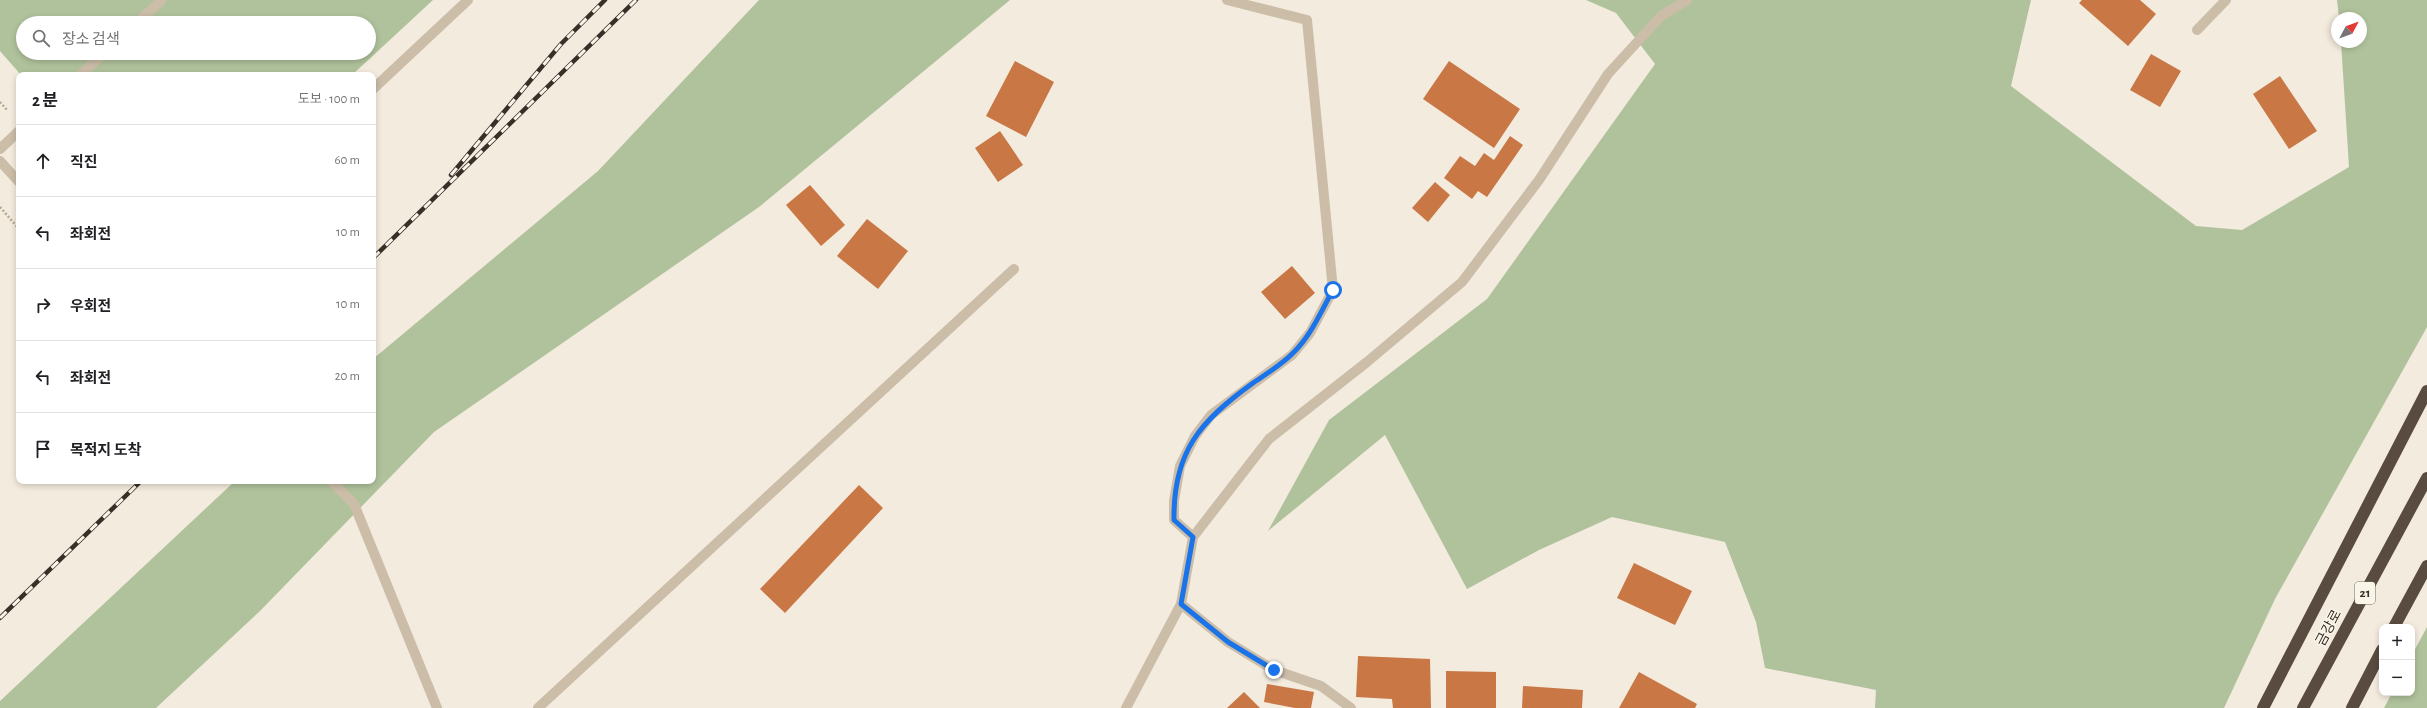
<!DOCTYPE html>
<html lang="ko">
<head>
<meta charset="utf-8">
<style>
	:root { --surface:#fff; --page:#f6f6f6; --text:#202124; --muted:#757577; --line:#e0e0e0 }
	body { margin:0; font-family:"Alegreya Sans","Noto Sans KR",sans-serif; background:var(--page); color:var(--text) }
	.controls { position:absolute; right:12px; bottom:12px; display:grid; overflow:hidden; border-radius:8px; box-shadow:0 2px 6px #0003 }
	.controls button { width:36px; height:36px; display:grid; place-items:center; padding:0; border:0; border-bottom:1px solid var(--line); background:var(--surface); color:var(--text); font:20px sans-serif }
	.compass { position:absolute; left:2331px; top:12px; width:36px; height:36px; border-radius:50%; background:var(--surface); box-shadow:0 2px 6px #0003; rotate:49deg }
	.stop { position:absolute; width:12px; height:12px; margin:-9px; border:3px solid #1a73e8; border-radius:50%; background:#fff }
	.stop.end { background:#1a73e8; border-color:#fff; box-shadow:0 1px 4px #0008 }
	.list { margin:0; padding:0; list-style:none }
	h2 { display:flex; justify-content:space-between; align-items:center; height:52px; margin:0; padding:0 16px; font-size:17px }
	h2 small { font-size:13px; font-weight:400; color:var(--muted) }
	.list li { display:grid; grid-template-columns:26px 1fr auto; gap:12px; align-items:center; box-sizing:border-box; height:72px; padding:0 16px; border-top:1px solid var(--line) }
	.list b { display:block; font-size:15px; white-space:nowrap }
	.list em { font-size:13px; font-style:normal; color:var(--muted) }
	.icon { flex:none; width:22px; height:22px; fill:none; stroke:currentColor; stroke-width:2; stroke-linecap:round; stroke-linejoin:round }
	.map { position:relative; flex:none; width:2427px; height:708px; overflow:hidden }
	.search { position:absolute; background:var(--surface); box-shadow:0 2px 6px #0003; left:16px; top:16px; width:360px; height:44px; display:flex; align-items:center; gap:10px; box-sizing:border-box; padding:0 14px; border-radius:22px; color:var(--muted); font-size:15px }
	.panel { position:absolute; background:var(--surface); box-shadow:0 2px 6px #0003; left:16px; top:72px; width:360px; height:412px; border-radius:8px }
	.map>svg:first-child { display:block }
</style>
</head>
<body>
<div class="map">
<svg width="2427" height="708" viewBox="0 0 2427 708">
	<rect width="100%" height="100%" fill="#f3ebdd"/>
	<path fill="#b0c29c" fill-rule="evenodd" d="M0 0H433L352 75H21L0 51ZM23 23H369V53H23Z
		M759 0H1010L759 207 434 432 260 611 156 708H0V701L235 481H373V359L598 171Z
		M1586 0H2031L2011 86 2196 226 2242 230 2349 167 2341 42H2361V18H2339L2337 0H2427V327L2275 599 2224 708H1875L1876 690 1765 668 1756 622 1725 542 1612 517 1539 550 1467 589 1385 435 1268 531 1329 420 1487 299 1655 64 1616 13Z
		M2427 627V708H2384L2392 693H2412V655Z"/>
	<path fill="#c87745" d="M2082 0H2140L2156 14 2128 46 2079 3Z
		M2151 54 2181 71 2160 107 2130 90Z
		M1015 61 1054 82 1026 137 986 116Z
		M1449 61 1520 109 1494 148 1423 99Z
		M2280 76 2317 131 2289 149 2253 94Z
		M1000 131 1023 165 998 182 975 148Z
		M1510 136 1523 145 1487 197 1478 191 1472 199 1444 178 1460 156 1475 166 1484 153 1494 160Z
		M1435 182 1450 195 1428 222 1412 208Z
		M810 185 845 225 821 246 786 205Z
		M867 219 908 251 878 289 837 256Z
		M1292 266 1315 293 1285 319 1261 292Z
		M859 485 883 508 785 613 760 589Z
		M1634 563 1692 591 1675 625 1617 598Z
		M1358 656 1430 659 1431 708H1393L1392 699 1356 697Z
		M1446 671 1496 672V708H1446Z
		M1639 672 1697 704 1695 708H1619Z
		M1267 684 1314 692 1311 708H1295L1264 702Z
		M1523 686 1583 690 1582 708H1522Z
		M1244 692 1260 708H1227Z"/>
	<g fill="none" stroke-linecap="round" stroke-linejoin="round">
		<path stroke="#b7a792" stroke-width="2.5" stroke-dasharray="2 2" stroke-linecap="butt" d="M0 102 8 111
			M0 207 19 229"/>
		<path stroke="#cbbda8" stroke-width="10" d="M137 23 162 0
			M2197 30 2226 0
			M80 75 104 53
			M373 89 468 0
			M0 149 19 131
			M0 161 19 182
			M331 481 354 504 437 708
			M1193 537 1174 520V501L1180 466 1195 436 1211 415 1292 355 1310 333 1333 290 1307 20 1227 0
			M1181 604 1228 642 1274 670 1321 686 1351 708
			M538 708 1014 269
			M1126 708 1181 604 1193 537 1269 439 1367 362 1462 282 1539 180 1608 74 1661 16 1687 0"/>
		<path stroke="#594b3f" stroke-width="12" d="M2394 627 2427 566
			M2263 708 2427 391
			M2303 708 2427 478
			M2352 708 2382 650"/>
		<g stroke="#382f28" stroke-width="4.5">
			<path id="rail" d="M451 175 561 44 605 0
				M373 258 636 0
				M0 618 141 481"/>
		</g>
		<use href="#rail" stroke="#faf5e9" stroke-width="3" stroke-dasharray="9" stroke-linecap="butt"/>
	</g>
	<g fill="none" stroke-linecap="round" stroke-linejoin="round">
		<path stroke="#1a73e8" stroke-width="5" d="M1274 670 1228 642 1181 604 1193 537 1174 520C1173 452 1200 421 1253 383 1266 374 1281 365 1292 354 1311 336 1320 313 1333 290"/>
	</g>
	<g text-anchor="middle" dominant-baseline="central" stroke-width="3" stroke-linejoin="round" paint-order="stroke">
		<rect fill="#faf5e9" stroke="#726a62" stroke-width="1" x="2355" y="582" width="20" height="22" rx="3"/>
		<g font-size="13" font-weight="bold" fill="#382f28">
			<text x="2365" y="593">21</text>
		</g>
		<g font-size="14" fill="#382f28" stroke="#faf5e9">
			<text transform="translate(2329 628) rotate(-62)">금강로</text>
		</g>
	</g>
</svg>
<div class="controls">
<button>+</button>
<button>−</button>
</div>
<svg class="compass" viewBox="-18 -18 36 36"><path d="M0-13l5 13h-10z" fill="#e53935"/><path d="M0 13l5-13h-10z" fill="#757577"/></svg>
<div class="stop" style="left:1333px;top:290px"></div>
<div class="stop end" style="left:1274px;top:670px"></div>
<div class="search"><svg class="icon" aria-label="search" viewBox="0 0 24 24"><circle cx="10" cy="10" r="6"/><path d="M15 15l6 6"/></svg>장소 검색</div>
<section class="panel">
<h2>2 분<small>도보 · 100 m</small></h2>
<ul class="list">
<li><svg class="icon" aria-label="ahead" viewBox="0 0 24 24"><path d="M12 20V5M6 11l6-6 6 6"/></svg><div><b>직진</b></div><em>60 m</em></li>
<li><svg class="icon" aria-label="left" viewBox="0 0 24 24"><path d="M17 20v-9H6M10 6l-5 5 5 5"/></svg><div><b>좌회전</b></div><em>10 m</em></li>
<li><svg class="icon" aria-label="right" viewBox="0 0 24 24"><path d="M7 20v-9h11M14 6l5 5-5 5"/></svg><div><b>우회전</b></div><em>10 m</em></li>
<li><svg class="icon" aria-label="left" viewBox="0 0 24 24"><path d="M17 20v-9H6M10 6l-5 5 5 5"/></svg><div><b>좌회전</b></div><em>20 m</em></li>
<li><svg class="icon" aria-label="arrive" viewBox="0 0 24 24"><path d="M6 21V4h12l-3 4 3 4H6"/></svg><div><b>목적지 도착</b></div></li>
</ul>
</section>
</div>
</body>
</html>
